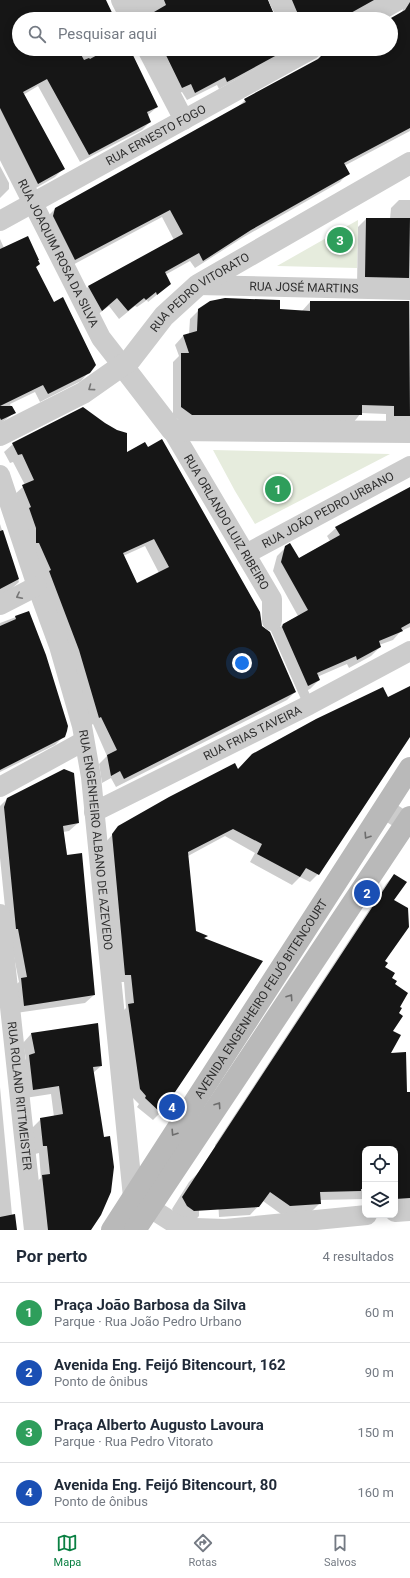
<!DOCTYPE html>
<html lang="pt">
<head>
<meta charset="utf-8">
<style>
	:root { --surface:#fff; --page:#f2f2f3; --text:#1f2937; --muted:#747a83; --line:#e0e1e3; --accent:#0b8043 }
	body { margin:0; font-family:Roboto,sans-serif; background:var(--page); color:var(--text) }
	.controls { position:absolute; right:12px; bottom:12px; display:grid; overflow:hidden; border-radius:8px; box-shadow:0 2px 10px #0003 }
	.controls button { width:36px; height:36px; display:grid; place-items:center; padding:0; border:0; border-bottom:1px solid var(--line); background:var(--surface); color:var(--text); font:20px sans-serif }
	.you { position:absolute; left:242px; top:663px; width:14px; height:14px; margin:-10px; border:3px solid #fff; border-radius:50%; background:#1a73e8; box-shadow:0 0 0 6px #1a73e833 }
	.badge { display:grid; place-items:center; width:26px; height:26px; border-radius:50%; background:var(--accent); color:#fff; font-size:13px; font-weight:700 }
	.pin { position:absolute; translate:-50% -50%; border:2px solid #fff; box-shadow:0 1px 4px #0006 }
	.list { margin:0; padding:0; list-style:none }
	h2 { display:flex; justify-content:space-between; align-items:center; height:52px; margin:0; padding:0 16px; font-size:17px }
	h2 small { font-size:13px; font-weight:400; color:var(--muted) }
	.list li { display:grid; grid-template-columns:26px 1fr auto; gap:12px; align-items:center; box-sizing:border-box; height:60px; padding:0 16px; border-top:1px solid var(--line) }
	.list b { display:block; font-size:15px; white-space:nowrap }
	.list p { margin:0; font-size:13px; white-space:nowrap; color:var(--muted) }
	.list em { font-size:13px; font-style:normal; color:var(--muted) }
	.icon { flex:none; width:22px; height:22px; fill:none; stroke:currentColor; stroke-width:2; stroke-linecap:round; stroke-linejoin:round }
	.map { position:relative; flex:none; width:410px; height:1230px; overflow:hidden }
	.search { position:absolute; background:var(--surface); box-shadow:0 2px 10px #0003; left:12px; right:12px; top:12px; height:44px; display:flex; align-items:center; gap:10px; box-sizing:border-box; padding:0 14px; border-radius:22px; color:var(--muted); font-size:15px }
	.sheet { height:292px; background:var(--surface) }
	nav { display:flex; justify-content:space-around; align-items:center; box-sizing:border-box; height:56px; border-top:1px solid var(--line); background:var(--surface); font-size:11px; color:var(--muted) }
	nav a { display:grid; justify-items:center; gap:2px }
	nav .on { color:var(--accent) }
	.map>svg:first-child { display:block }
</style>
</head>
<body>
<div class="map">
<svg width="410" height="1230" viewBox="0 0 410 1230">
	<rect width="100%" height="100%" fill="#fff"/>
	<path fill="#e6ecdd" d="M358 220 357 268 277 266Z
		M213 450 390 454 255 524 235 491Z"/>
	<path fill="#0003" fill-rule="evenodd" d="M0 0H104L106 19H19V49H129L157 107 147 116 150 122 142 130 80 162 38 86 23 95 63 169 55 177 29 192 0 139Z
		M126 0H267L276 19H135Z
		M277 0H380L354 15 353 19H290Z
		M398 0H410V131L344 166 348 173 340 182 242 238 195 268 190 261 165 275 170 284 148 302 147 300 137 307 135 306 119 319 109 306 93 318 81 294 89 286 174 240 162 217 67 268 47 217 55 209 238 107 245 100 333 53 321 49H391V19L400 14 403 10 401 3Z
		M150 49H286L278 57 219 89 217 85 187 100 182 92 173 96Z
		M0 166 9 183V189L0 198Z
		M399 200H410V291L357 286 358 227 366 219H390L391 208Z
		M0 239 4 248 35 268 89 372 81 381 40 402 35 392 10 404 14 413 0 424Z
		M365 301H410V424H386V414L361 413 353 423H183L173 416V362L179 356 175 345 183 336 189 334 190 319 199 310 302 311 310 302Z
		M13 444 125 454 261 627 295 692 287 700 116 787 111 778 102 783 99 764 107 756 93 724 90 726 14 495 25 485 13 462 10 463 4 452ZM145 546 159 573 137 584 123 556Z
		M410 487V627L401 631 393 640 379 645 380 647 371 656 349 668 347 664 317 677 319 680 310 689 299 694 274 633 283 624 298 616 273 571 277 556 286 547 298 559 330 541 327 536 336 528Z
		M0 524 19 582 10 590 0 595Z
		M29 612 64 736 55 745 0 772V623Z
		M410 687V736L318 874 310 882 300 877 292 885 250 862 255 853 225 836 188 856 195 932 206 936 204 939 161 1112 153 1120 137 1107 139 1104 132 1097 121 1013 126 1008 124 982H117L105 843 119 827Z
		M8 798 78 823 69 831 63 832 94 995 85 1003 16 1013 13 987 19 982 10 937H8L0 858V806Z
		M394 875 393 901 383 962 384 968 394 984 398 1007 391 1031 389 1054 410 1151V1201L405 1206 395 1207V1149H365V1199L320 1200V1203L311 1212 281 1214 263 1201 250 1215 219 1217 215 1145 386 884Z
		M97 1024 101 1066 93 1073 90 1230H39L34 1184 41 1178 39 1153 35 1154 32 1128 41 1119 54 1117 51 1094 25 1098 21 1064 26 1059 23 1043 31 1034Z
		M0 1087 12 1215 16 1230H0Z
		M199 1172V1216L189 1227 176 1217 172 1209 189 1182Z"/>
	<path fill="#161616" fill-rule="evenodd" d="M0 0H106L115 19H19V49H78L84 60 89 58 90 59 108 49H130L158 107 147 112 151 122 89 155 47 79 23 92 65 169 38 184 0 108Z
		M164 0H268L276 19H142L166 5Z
		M292 0H374L340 19H300Z
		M410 2V128L344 163 350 174 251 230 203 261 199 253 165 272 171 284 157 295 156 292 146 300 144 298 128 311 117 298 102 311 88 286 183 234 170 210 75 260 53 216 55 208 240 105 246 102 244 99 318 59 322 55 323 49H391V18L405 10Z
		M163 49H288L233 79 227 82 225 77 195 93 191 84 182 88Z
		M366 218H410L409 278 365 277Z
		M28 236 39 260H38L40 264 36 267 54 302 63 297 64 299 96 365 90 373 48 394 43 385 0 406H12L16 413 1 420 0 418V249Z
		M225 298 280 300V309L310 311V301H409L410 416H394V406L362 405V415H192L181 407V353H189L183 335 197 331 198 309 210 301Z
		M83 407 105 423 117 430 127 433V452L145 442 148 447 162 439 260 612 262 626 270 632 296 692 124 779 120 771 111 776 107 755 117 750 101 717 99 718 79 650 49 571 51 570 39 543H36V528L29 508 31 507 22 485 34 480 22 454 18 455 12 443ZM154 539 169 567 137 583 123 553Z
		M410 487V623L401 628 403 631 379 641 381 647 357 660 356 656 317 673 320 680 308 686 282 627 283 624 308 610 281 562 285 546 290 543 299 558 340 535 335 527Z
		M3 530 19 579 0 589V531Z
		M29 611 46 655 68 726 67 731 65 737 0 770V626L16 619 15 616Z
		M410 686V737L319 875 306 868 300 877 257 854 262 844 233 829 188 852 196 931 208 936 204 938 263 961 161 1113 145 1098 146 1096 140 1089 128 1004 134 1003 131 975H125L112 834 118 826 169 797 235 763 238 769 252 754 316 719 383 687 388 697Z
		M64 769 74 773 79 823 63 826 67 855 82 853 95 995 24 1006 21 978 27 977 18 929H16L4 807 7 798Z
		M394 874 407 882 394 900 408 908 409 927 385 961 388 963 385 967 395 973 392 978 397 981 395 984 408 993 400 1007 402 1008 399 1013 403 1016 393 1031 401 1035 391 1053 406 1052 407 1092H410V1198L395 1199V1149H365V1189H361V1191L320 1192 321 1204 290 1206 270 1192 259 1207 194 1211 187 1206 182 1197Z
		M98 1023 102 1066 93 1067 104 1137 110 1136 114 1167 111 1192 101 1215 91 1230H48L42 1175 50 1174 47 1146H43L40 1118 63 1114 59 1086 33 1090 29 1055 35 1053 31 1033Z
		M15 1214 17 1230H0V1217Z"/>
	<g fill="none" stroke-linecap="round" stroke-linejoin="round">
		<path stroke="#ccc" stroke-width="10" d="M272 621 309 705"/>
		<g stroke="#ccc" stroke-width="20">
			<path d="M121 0 131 19"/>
			<path d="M279 0 289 19"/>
			<path d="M365 19 399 0"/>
			<path d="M147 49 184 120"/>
			<path id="s1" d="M0 138 101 338 122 365"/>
			<path id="s2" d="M0 221 312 49"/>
			<path id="s3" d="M198 285 410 290"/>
			<path id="s4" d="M172 430 272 599V621"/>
			<path id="s5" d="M0 475 37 586 59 646 82 726 91 777 133 1197 177 1225 195 1228 225 1229 367 1215"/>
			<path id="s6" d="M246 554 410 466"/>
			<path d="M0 605 37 586"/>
			<path d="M0 787 84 741"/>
			<path d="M385 809 410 825"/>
			<path id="s7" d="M94 812 309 705 410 651"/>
			<path id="s8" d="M0 914 34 1230"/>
			<path d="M395 1212 410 1211"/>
		</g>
		<g stroke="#ccc" stroke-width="22">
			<path d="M122 365 172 430 410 432"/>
			<path id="s9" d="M0 435 83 393 130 360 164 316 198 285 410 163"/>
		</g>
		<g stroke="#b9b9b9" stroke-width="22">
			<path id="s10" d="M112 1230 410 768"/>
			<path d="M135 1230 410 817"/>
		</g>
	</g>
	<defs><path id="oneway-chevron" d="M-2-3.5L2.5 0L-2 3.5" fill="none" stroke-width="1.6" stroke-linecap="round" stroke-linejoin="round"/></defs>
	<g stroke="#767676">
		<use href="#oneway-chevron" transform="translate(91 388) rotate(144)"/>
		<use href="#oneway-chevron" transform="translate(19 596) rotate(153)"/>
	</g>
	<g stroke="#6d6d6d">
		<use href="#oneway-chevron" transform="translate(367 836) rotate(123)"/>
		<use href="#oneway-chevron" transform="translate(290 997) rotate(-56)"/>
		<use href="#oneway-chevron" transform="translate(218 1105) rotate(-56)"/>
		<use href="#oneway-chevron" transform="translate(174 1133) rotate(123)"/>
	</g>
	<g text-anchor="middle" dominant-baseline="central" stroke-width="4" stroke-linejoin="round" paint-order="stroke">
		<g font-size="12" fill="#2f2f2f" stroke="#fff">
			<text stroke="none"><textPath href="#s2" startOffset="178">RUA ERNESTO FOGO</textPath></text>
			<text stroke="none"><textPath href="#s1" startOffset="129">RUA JOAQUIM ROSA DA SILVA</textPath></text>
			<text stroke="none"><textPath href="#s3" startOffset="106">RUA JOSÉ MARTINS</textPath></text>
			<text stroke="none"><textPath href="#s9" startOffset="249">RUA PEDRO VITORATO</textPath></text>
			<text stroke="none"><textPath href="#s6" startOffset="93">RUA JOÃO PEDRO URBANO</textPath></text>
			<text stroke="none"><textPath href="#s4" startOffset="107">RUA ORLANDO LUIZ RIBEIRO</textPath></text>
			<text stroke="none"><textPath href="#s7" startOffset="177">RUA FRIAS TAVEIRA</textPath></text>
			<text stroke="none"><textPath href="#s5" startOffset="379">RUA ENGENHEIRO ALBANO DE AZEVEDO</textPath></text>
			<text stroke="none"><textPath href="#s10" startOffset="275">AVENIDA ENGENHEIRO FEIJÓ BITENCOURT</textPath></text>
			<text stroke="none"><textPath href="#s8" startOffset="183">RUA ROLAND RITTMEISTER</textPath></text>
		</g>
	</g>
</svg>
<div class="controls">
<button><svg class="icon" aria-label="locate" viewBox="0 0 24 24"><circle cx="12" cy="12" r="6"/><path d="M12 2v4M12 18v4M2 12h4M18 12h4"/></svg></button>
<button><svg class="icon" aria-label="layers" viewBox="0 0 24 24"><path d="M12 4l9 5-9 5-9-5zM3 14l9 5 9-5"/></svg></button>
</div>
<div class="you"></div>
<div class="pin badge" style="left:278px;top:489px;background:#2e9e5b">1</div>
<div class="pin badge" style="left:367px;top:893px;background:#1a4fb4">2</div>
<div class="pin badge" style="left:340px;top:240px;background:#2e9e5b">3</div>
<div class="pin badge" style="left:172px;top:1107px;background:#1a4fb4">4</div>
<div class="search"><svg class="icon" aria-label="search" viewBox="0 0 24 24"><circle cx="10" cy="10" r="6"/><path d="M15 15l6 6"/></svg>Pesquisar aqui</div>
</div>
<section class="sheet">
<h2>Por perto<small>4 resultados</small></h2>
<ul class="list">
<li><span class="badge" style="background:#2e9e5b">1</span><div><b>Praça João Barbosa da Silva</b><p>Parque · Rua João Pedro Urbano</p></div><em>60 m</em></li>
<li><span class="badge" style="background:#1a4fb4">2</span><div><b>Avenida Eng. Feijó Bitencourt, 162</b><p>Ponto de ônibus</p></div><em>90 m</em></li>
<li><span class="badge" style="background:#2e9e5b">3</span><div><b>Praça Alberto Augusto Lavoura</b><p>Parque · Rua Pedro Vitorato</p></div><em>150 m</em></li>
<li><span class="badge" style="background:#1a4fb4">4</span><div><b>Avenida Eng. Feijó Bitencourt, 80</b><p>Ponto de ônibus</p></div><em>160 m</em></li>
</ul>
</section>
<nav>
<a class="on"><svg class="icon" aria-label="map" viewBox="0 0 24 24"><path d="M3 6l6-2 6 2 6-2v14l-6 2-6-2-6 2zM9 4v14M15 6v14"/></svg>Mapa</a>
<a><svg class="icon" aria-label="directions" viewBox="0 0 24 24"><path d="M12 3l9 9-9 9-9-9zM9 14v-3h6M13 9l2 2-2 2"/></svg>Rotas</a>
<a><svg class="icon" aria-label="saved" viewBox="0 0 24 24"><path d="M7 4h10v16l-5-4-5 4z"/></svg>Salvos</a>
</nav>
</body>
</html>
